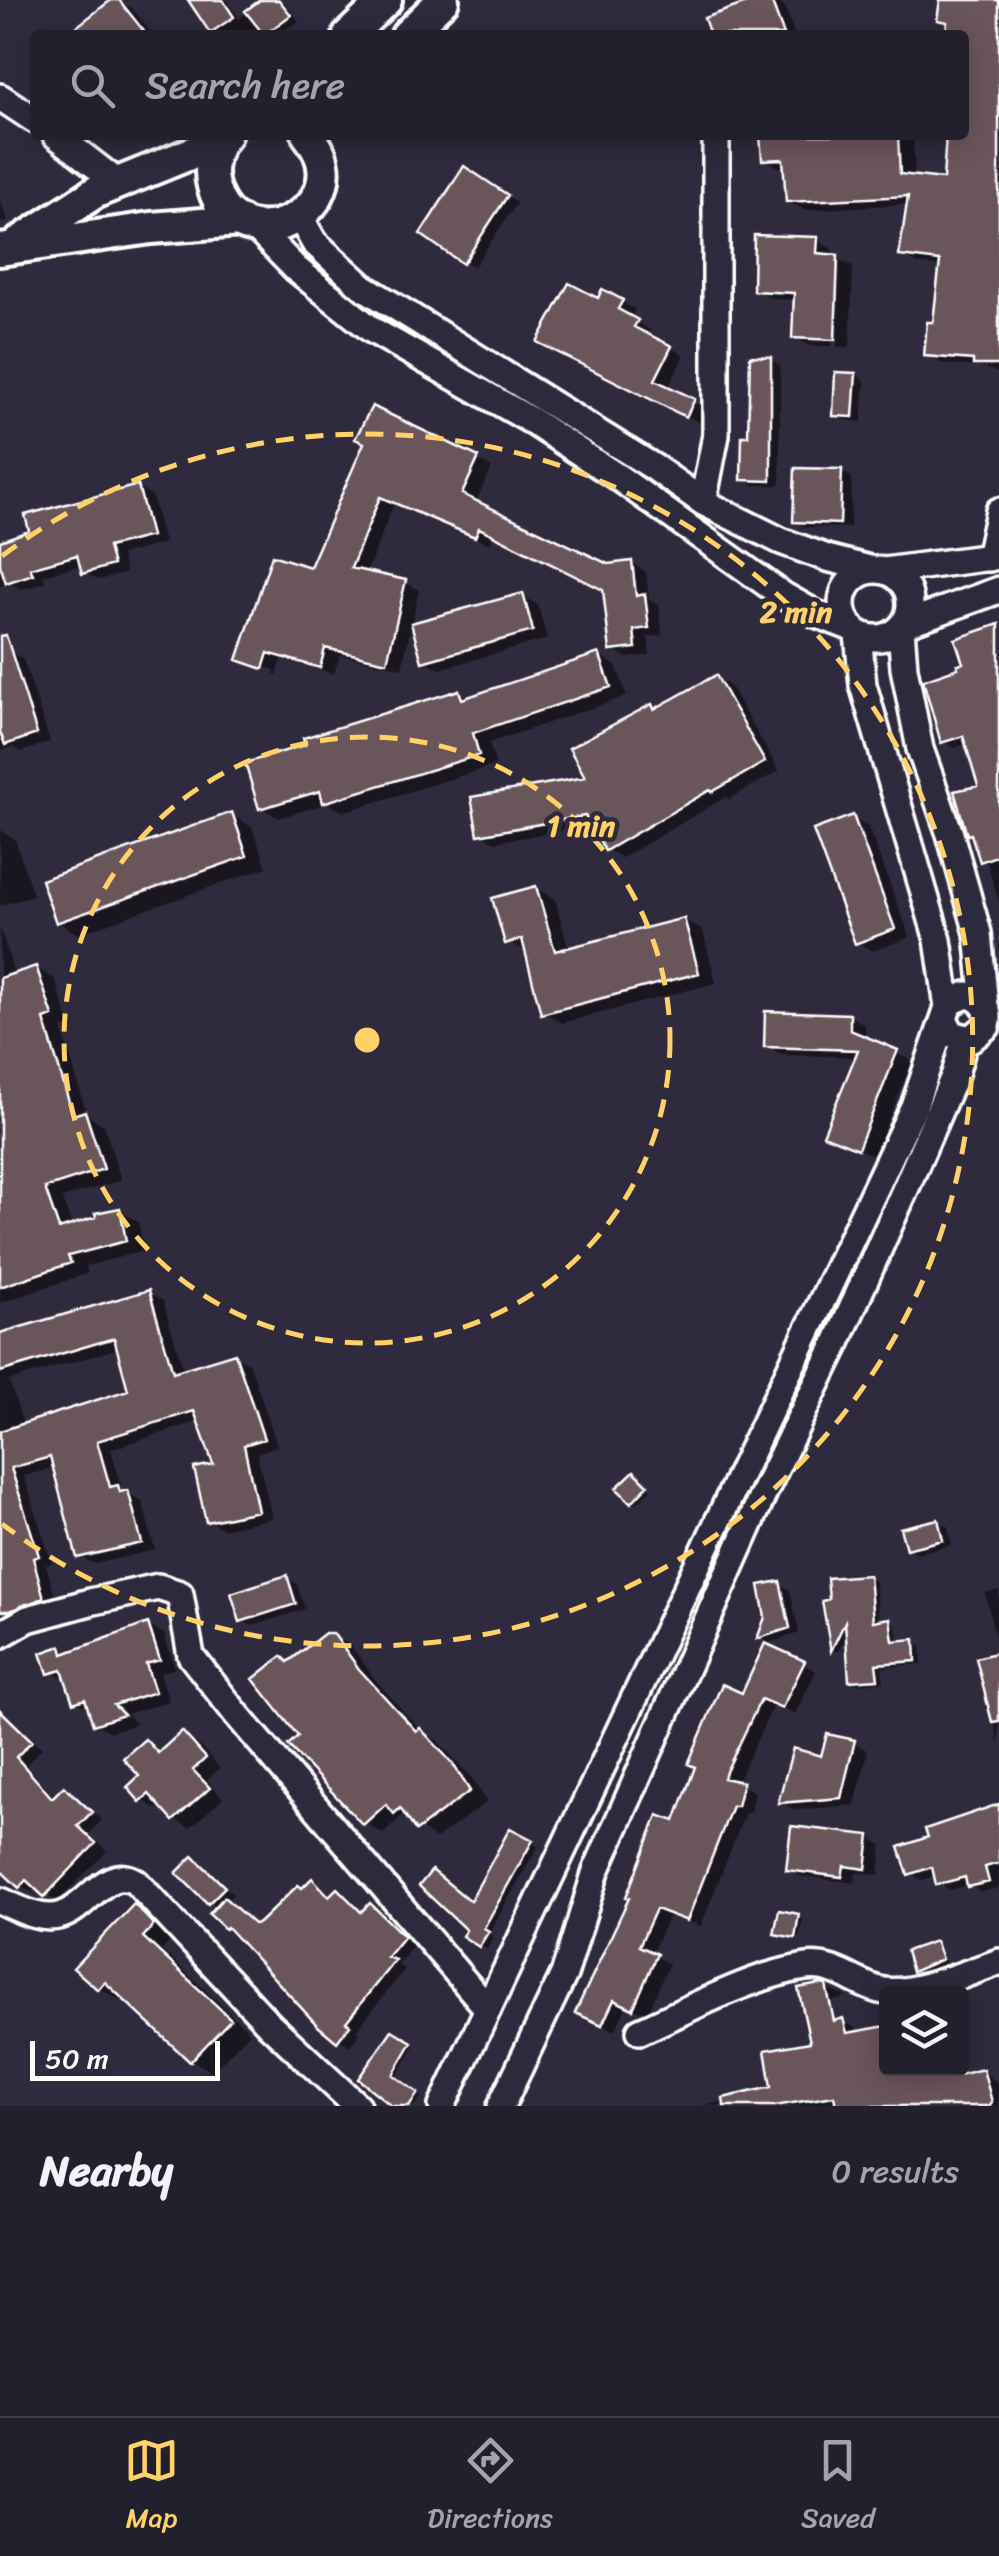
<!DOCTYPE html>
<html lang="en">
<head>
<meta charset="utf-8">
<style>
	:root { --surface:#23202e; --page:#2b2836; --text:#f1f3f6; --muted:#a3a3aa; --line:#403e4a; --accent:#ffd166 }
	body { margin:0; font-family:Sriracha,sans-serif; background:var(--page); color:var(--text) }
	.controls { position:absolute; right:30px; bottom:30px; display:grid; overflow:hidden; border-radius:10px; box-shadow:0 5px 25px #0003 }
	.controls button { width:90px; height:90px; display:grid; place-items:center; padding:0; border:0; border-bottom:2px solid var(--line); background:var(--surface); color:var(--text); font:50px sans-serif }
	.scale { position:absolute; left:30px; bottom:25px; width:190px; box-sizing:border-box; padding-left:10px; border:5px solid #fff; border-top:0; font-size:28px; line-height:35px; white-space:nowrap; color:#fff; -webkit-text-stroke:8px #2f2a3d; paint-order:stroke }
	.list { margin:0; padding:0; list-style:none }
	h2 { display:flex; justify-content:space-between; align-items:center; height:130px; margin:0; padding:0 40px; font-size:42px }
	h2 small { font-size:32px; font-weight:400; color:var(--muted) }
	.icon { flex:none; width:55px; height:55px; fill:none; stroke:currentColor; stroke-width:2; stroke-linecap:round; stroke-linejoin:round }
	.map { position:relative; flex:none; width:999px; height:2106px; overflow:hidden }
	.search { position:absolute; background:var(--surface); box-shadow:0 5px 25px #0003; left:30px; right:30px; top:30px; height:110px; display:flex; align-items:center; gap:25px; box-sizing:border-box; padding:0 35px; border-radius:10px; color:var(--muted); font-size:38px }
	.sheet { height:310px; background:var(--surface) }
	nav { display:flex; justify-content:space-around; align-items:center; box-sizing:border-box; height:140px; border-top:2px solid var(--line); background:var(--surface); font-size:28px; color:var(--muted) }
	nav a { display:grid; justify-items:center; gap:5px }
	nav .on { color:var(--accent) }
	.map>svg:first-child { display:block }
</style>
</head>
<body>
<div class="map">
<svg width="999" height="2106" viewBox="0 0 999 2106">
	<rect width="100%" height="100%" fill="#2f2a3d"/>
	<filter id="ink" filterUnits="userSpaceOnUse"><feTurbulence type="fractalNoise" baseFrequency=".01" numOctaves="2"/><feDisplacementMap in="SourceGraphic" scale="20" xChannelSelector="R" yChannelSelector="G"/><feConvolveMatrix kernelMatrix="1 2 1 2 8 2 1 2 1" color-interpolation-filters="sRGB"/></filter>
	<g filter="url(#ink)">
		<path fill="#0007" fill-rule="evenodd" d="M115 0 132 8 153 35H70Z
			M191 0H227L239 19 264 0H282L299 21 276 35H214Z
			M763 0H773L785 7 795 35H805H713Z
			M942 0H999V373L981 367 942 364 927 355 935 325 942 267 918 264 902 255 909 204 804 210 788 201 786 167 780 168 765 159 763 135H913L915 178 945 182 951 135H964V35H948L950 25 939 19Z
			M475 175 517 203 474 267 464 261Z
			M0 200 8 221 0 223Z
			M817 240 832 249V257L853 266 850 347H837L840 261H835L832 346H810L794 337 796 300 771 298 755 289Z
			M599 302H622L635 310 631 319 650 330 647 336 684 355 668 389 707 409 701 423 554 349Z
			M770 359 780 365V485H754L744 479Z
			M855 375 865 381 862 422 845 420 835 415Z
			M373 409 492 468 475 503 608 566 631 563 646 572 649 600 659 605 662 635 648 637 650 655 627 658 613 650 605 590 494 534 490 544 394 503 366 574 405 582 419 590 402 668 340 655 334 674 282 659 277 675 274 674 275 670 252 663V666L240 659 311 570 366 443Z
			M842 472 852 477 850 528 805 527 795 521Z
			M138 488 152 496 164 543 121 555 126 573 98 580 84 572 82 565 43 575 45 582 22 589 11 583 0 586V543Z
			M522 596 538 605 547 639 440 669 424 660Z
			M999 627V903L987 863 983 860 974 836 969 834 981 788 968 743 954 748 943 741 961 670Z
			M9 651 23 659 50 742 21 752 13 747 0 751V654Z
			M599 655 616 666 627 696 489 743 496 765 343 812 328 803 279 818 261 808 459 692 470 699Z
			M715 677 730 686 779 771 729 799 726 797 622 858 607 849 593 825 495 842 480 833 589 779 652 707 657 710Z
			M232 815 252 827 267 867 78 934 58 922Z
			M853 818 868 827 910 937 873 951 857 942Z
			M0 830 15 839 33 895 0 906Z
			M536 888 555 899 569 950 684 920 703 931 716 983 562 1023 544 1012 528 952 507 942Z
			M0 928 15 976 36 968 55 979 70 1026 62 1029 87 1115 104 1125 121 1180 62 1198 72 1227 119 1211 138 1222 144 1251 86 1266 88 1273 0 1303Z
			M850 1016 865 1025V1039L912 1061 874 1156 826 1134 857 1057 782 1055 766 1046Z
			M149 1293 163 1301 184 1371 235 1356 250 1364 277 1446 257 1453 272 1518 223 1529 208 1520 216 1466 200 1421 111 1449 122 1490 142 1501 155 1550 94 1564 79 1556 55 1467 24 1476 52 1563 46 1565 58 1606 25 1618H0V1336ZM119 1348 131 1392 24 1426 9 1381Z
			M638 1477 651 1489 637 1503 633 1501Z
			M938 1521 948 1527 952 1545 918 1553 908 1548Z
			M868 1577 875 1581 879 1622 889 1621 896 1625 898 1643 914 1642 921 1646 922 1664 882 1667 884 1682 858 1684 851 1680 848 1632 838 1652 833 1649 825 1603Z
			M287 1578 297 1584 305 1609 252 1626 242 1620Z
			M780 1584 790 1590 799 1633 768 1643 760 1638Z
			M999 1590V1653L985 1593Z
			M148 1625 164 1634 175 1668 160 1673 169 1701 127 1714 137 1724 111 1732 95 1723 91 1710 75 1701 69 1681 50 1672 60 1649 69 1654Z
			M332 1636 351 1646 377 1682 423 1733 438 1741 471 1777 487 1802 436 1839 403 1815 383 1834 365 1823 302 1736 290 1664Z
			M999 1655V1744L979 1660Z
			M803 1664 816 1671 795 1714 774 1704 737 1783 755 1792 750 1812 745 1813 701 1926 670 1914 651 1954 669 1964 647 2014 627 2005 615 2031 591 2020 676 1824 743 1696Z
			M8 1720 42 1748 26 1765 55 1798 64 1789 102 1820 89 1834 107 1851 57 1902 37 1887 32 1892 20 1885 0 1867V1729Z
			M182 1735 198 1744 220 1768 207 1780 223 1798 190 1828 174 1819 162 1805 157 1809 142 1800 145 1742 161 1751Z
			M854 1743 868 1751 855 1805 795 1810 781 1802Z
			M999 1807V1888L981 1892 969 1885 950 1890 938 1883 936 1875 922 1880 910 1873Z
			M511 1831 538 1846 489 1933 494 1937 487 1949 465 1936 471 1903Z
			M869 1837 882 1845 879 1875 856 1872 855 1883 801 1876 788 1868Z
			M193 1859 233 1894 226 1901 257 1925 299 1888 303 1890 313 1882 332 1896 338 1891 349 1898 364 1913 371 1906 383 1913 414 1944 398 1965 405 1969 356 2031 360 2033 350 2046 339 2039 226 1927 218 1907 209 1902Z
			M134 1907 155 1918 173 1938 162 1950 250 2032 212 2072 192 2060 123 1996 120 2000 99 1988Z
			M798 1917 803 1919 799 1938 781 1935Z
			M935 1944 939 1947 946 1964 918 1973 914 1970Z
			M820 1986 846 1997 809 2009Z
			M843 2021 856 2028 857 2034 886 2029V2068H957L963 2076 983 2071 999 2085V2106H703L774 2089 813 2044Z
			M392 2034 414 2046 396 2079 421 2097 414 2106H395L362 2078Z"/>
		<path fill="#6b545a" stroke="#fff" stroke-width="2.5" d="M111 0H119L147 35H66Z
			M188 0H223L234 17 210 33Z
			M260 0H279L291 15 264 35 245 11Z
			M755 0H771L784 35H710L704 18Z
			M940 0H999V365H973V360L924 356 927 322H933L940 261 899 256 908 196 786 202 783 159 762 160 760 135H898L900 174 943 179 946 135H964V35H946L947 22 937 20Z
			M464 166 508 195 463 264 420 234Z
			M754 235 818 237 817 253 838 255 835 340 792 338 794 293 753 291Z
			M569 283 598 298 602 289 623 300 618 309 638 320 634 327 672 346 655 380 695 399 686 417 537 342Z
			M750 356 771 357V481L741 480 742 436H748Z
			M835 372 856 373 853 417 833 416Z
			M372 406 479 457 462 494 608 564 632 561 636 596 645 594 649 628 634 630 636 648 610 651 603 590 479 528 475 537 380 497 351 568 406 580 387 662 325 648 320 668 268 653 263 669 237 660 272 555 310 567 364 443 355 439Z
			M795 468 842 469 840 524 793 522Z
			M138 485 151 536 108 547 113 565 82 574 77 555 30 568 33 574 6 583 0 565V541L29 531 25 515Z
			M523 593 533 631 422 662 411 623Z
			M999 624V855L980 862 971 834 967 835 954 791 978 786 963 736 941 743 923 680 958 668 957 664 963 663 955 639Z
			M6 635 37 734 5 745 0 732V636Z
			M599 653 611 687 473 733 479 755 323 803 320 791 259 809 245 763 305 745 303 738 459 690 462 699Z
			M716 675 765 762 712 792 710 790 605 851 585 816 478 835 471 797 585 777 569 748 652 704 654 709Z
			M232 812 247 856 56 923 41 880Z
			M853 815 895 929 855 944 813 830Z
			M536 886 555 951 684 918 699 973 541 1014 522 939 505 944 492 898Z
			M36 966 53 1016 44 1019 73 1115 85 1111 104 1169 45 1188 59 1229 96 1217 95 1213 120 1208 126 1241 68 1256 71 1263 0 1287V978Z
			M765 1011 850 1014V1030L898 1050 858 1149 823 1135 858 1050 764 1047Z
			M149 1290 173 1372 235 1353 264 1439 244 1445 258 1511 206 1522 194 1468 213 1464 194 1411 97 1441 110 1487 118 1485 120 1492 128 1490 142 1543 77 1558 50 1457 11 1468 39 1556 33 1558 44 1598 9 1611H0V1431L128 1390 114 1338 0 1372V1333Z
			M634 1471 648 1485 631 1503 616 1488Z
			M938 1519 943 1540 906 1549 900 1528Z
			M287 1575 296 1604 240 1622 231 1593Z
			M869 1575 873 1621 890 1618 893 1641 915 1639 916 1661 876 1664 878 1679 849 1681 845 1622 831 1651 822 1601 829 1599 827 1578Z
			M780 1581 790 1628 757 1639 765 1617 759 1585Z
			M148 1623 160 1660 146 1664 155 1692 114 1705 124 1715 93 1725 85 1699 73 1703 62 1670 48 1674 41 1653 61 1646 63 1654Z
			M325 1633H333L359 1669 416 1731 420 1728 453 1764 470 1791 416 1831 400 1808 394 1814 386 1804 363 1825 288 1745 298 1736 253 1679 282 1656 288 1662Z
			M765 1643 805 1661 782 1708 761 1699 723 1778 743 1782 737 1806H732L687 1921 656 1909 639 1946 657 1954 633 2009 614 2000 602 2025 575 2013 629 1898 626 1897 658 1815 675 1821 695 1767 688 1764 722 1684 742 1693Z
			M999 1652V1721L992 1722 976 1658Z
			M0 1710 32 1741 16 1757 52 1798 64 1786 92 1812 78 1826 96 1843 44 1897 26 1880 19 1888 0 1870Z
			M182 1731 206 1758 193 1770 210 1788 173 1821 149 1794 140 1802 127 1787 139 1776 123 1758 145 1739 158 1753Z
			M827 1734 855 1740 841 1798 778 1803 793 1748 821 1756Z
			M999 1804V1863L985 1867 989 1882 967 1887 965 1877 936 1885 932 1867 908 1875 899 1847 928 1837 925 1829Z
			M791 1826 870 1835 866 1869 844 1866 842 1877 786 1870Z
			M510 1828 533 1840 484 1928 489 1931 479 1947 462 1936 466 1930 419 1886 432 1870 470 1901Z
			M193 1856 225 1887 208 1904 176 1873Z
			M312 1878 329 1896 337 1888 361 1912 370 1903 404 1936 387 1957 395 1960 346 2022 350 2025 337 2042 318 2026 227 1927 225 1929 209 1914 224 1897 254 1924 259 1923 298 1885 302 1888Z
			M134 1904 154 1925 143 1937 231 2019 190 2062 105 1982 98 1990 73 1968Z
			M779 1910 799 1914 795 1938 774 1934Z
			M935 1941 942 1959 912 1972 906 1951Z
			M820 1984 826 1985 834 2021 843 2018 847 2033 886 2026V2068L952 2069 954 2076 983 2069 992 2102 989 2106H836L834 2096 775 2106H724L723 2098 771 2087 765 2050 810 2042 798 1988Z
			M392 2030 412 2042 393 2075 418 2093 409 2106H392L358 2079Z"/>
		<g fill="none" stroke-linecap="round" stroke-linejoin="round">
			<g stroke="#fff" stroke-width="32">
				<path id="minor" d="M0 97 35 120
					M56 135 118 183
					M300 217 314 242 362 286 655 468 703 502 781 541 827 558 874 570
					M254 226 296 269 372 330 530 420 619 478 784 596 816 614 850 627
					M703 502 716 435V136
					M989 558 999 511
					M842 604a34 34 0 1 1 68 0a34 34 0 1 1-68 0Z
					M884 571 999 556
					M905 624 999 590
					M901 628 904 668 920 749 950 834 978 933 985 1006
					M858 634 863 685 938 940 948 1007
					M0 1635 28 1619 90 1602 158 1587 180 1594 191 1656 238 1716 488 2009
					M1 1901C19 1909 42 1922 62 1915 88 1907 107 1864 136 1882L269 2024 357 2106
					M640 2031C690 2009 752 1975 806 1967 834 1963 854 1983 879 1990 910 1998 969 1972 999 1962
					M442 2106 914 1106 948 1007 953 1001 967 995C983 998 991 1010 987 1026L971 1039 952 1034 945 1021
					M501 2106 565 1972 596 1871 766 1488 836 1345 908 1183 955 1074 965 1039"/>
			</g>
			<g stroke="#fff" stroke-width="38">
				<path id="major" d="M349 35 386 0
					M407 35 443 0
					M225 135C213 149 208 168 213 186 237 273 368 206 308 135
					M21 241 96 192 219 142
					M0 250 151 228 240 221"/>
			</g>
			<use href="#minor" stroke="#2f2a3d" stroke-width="25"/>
			<use href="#major" stroke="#2f2a3d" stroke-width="30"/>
		</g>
	</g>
	<g fill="none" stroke="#ffd166" stroke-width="5" stroke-dasharray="18 12">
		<circle cx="367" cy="1040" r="303"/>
		<path d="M2 556A606 606 0 1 1 2 1524"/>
	</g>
	<circle cx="367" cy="1040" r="15" fill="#ffd166" stroke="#2f2a3d" stroke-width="5"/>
	<g font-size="30" text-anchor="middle" font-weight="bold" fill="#ffd166" stroke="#2f2a3d" stroke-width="9" stroke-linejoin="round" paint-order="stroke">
		<text x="796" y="622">2 min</text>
		<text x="581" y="836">1 min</text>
	</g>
</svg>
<div class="controls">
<button><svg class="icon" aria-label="layers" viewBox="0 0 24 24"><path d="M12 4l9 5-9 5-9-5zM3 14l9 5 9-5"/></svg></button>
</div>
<div class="scale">50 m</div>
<div class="search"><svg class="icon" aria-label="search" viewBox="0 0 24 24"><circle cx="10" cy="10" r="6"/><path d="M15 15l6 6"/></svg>Search here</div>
</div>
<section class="sheet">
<h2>Nearby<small>0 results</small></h2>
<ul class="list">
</ul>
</section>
<nav>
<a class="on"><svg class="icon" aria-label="map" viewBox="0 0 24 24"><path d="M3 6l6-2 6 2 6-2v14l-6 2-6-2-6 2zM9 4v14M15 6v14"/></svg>Map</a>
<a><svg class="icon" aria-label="directions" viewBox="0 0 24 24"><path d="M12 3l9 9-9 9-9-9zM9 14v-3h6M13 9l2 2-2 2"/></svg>Directions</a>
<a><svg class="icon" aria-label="saved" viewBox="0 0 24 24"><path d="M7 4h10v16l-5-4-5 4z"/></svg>Saved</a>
</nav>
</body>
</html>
